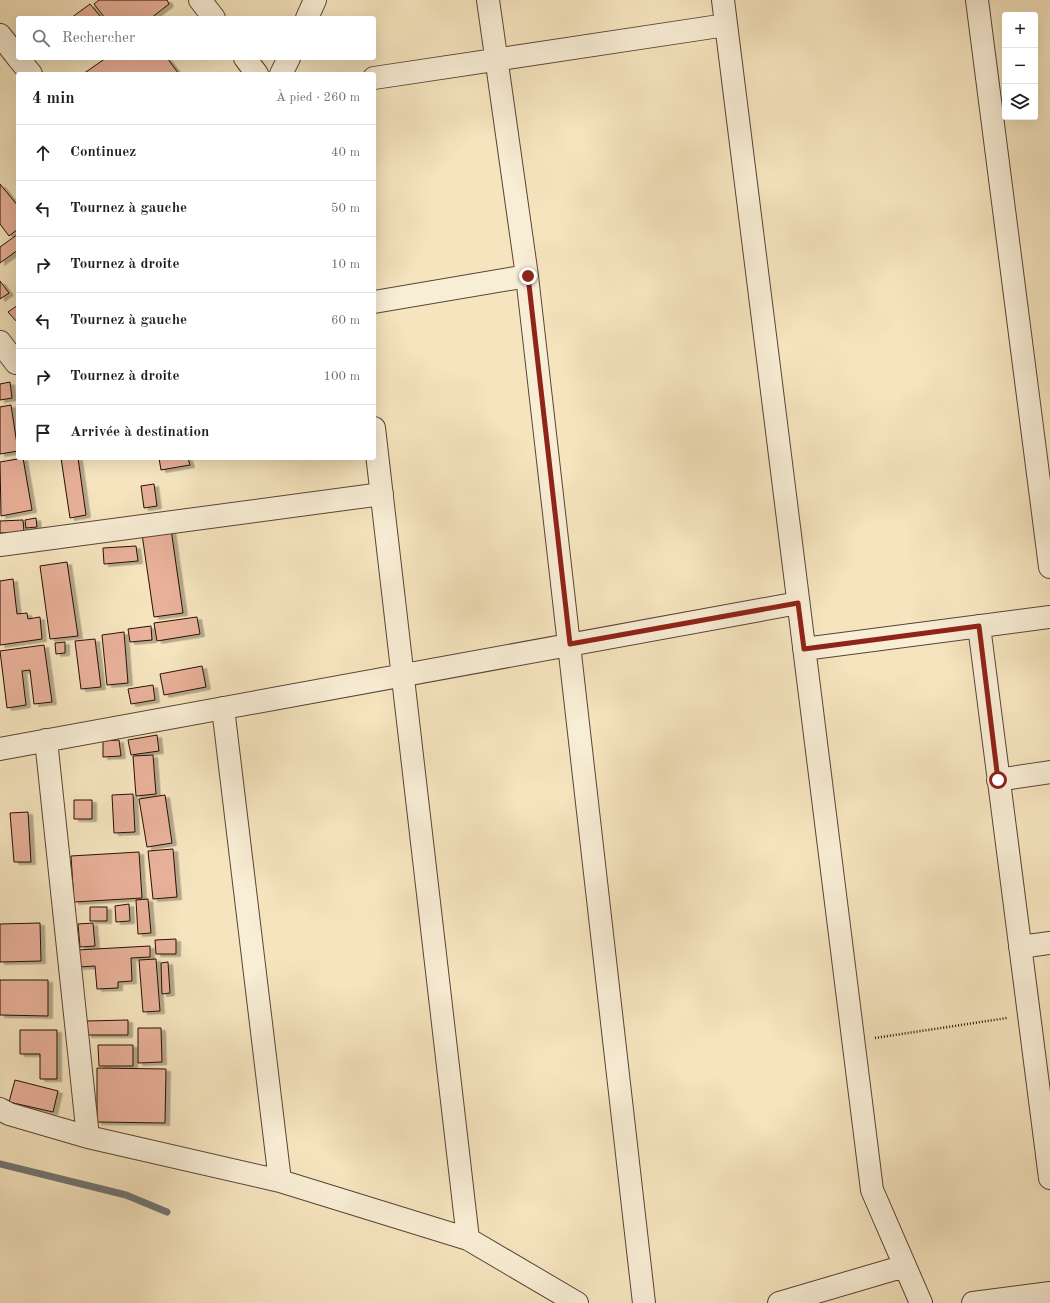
<!DOCTYPE html>
<html lang="fr">
<head>
<meta charset="utf-8">
<style>
	:root { --surface:#fff; --page:#f6f6f6; --text:#202124; --muted:#757577; --line:#e0e0e0 }
	body { margin:0; font-family:"Old Standard TT",serif; background:var(--page); color:var(--text) }
	.controls { position:absolute; right:12px; top:12px; display:grid; overflow:hidden; border-radius:4px; box-shadow:0 4px 16px #0002 }
	.controls button { width:36px; height:36px; display:grid; place-items:center; padding:0; border:0; border-bottom:1px solid var(--line); background:var(--surface); color:var(--text); font:20px sans-serif }
	.stop { position:absolute; width:12px; height:12px; margin:-9px; border:3px solid #8f2418; border-radius:50%; background:#fff }
	.stop.end { background:#8f2418; border-color:#fff; box-shadow:0 1px 4px #0008 }
	.list { margin:0; padding:0; list-style:none }
	h2 { display:flex; justify-content:space-between; align-items:center; height:52px; margin:0; padding:0 16px; font-size:17px }
	h2 small { font-size:13px; font-weight:400; color:var(--muted) }
	.list li { display:grid; grid-template-columns:26px 1fr auto; gap:12px; align-items:center; box-sizing:border-box; height:56px; padding:0 16px; border-top:1px solid var(--line) }
	.list b { display:block; font-size:15px; white-space:nowrap }
	.list em { font-size:13px; font-style:normal; color:var(--muted) }
	.icon { flex:none; width:22px; height:22px; fill:none; stroke:currentColor; stroke-width:2; stroke-linecap:round; stroke-linejoin:round }
	.map { position:relative; flex:none; width:1050px; height:1303px; overflow:hidden }
	.search { position:absolute; background:var(--surface); box-shadow:0 4px 16px #0002; left:16px; top:16px; width:360px; height:44px; display:flex; align-items:center; gap:10px; box-sizing:border-box; padding:0 14px; border-radius:4px; color:var(--muted); font-size:15px }
	.panel { position:absolute; background:var(--surface); box-shadow:0 4px 16px #0002; left:16px; top:72px; width:360px; height:388px; border-radius:4px }
	.map>svg:first-child { display:block }
</style>
</head>
<body>
<div class="map">
<svg width="1050" height="1303" viewBox="0 0 1050 1303">
	<defs>
		<filter id="shadow"><feDropShadow dx="4.5" dy="2.5" stdDeviation="0" flood-color="#0004"/></filter>
	</defs>
	<rect width="100%" height="100%" fill="#f5e4be"/>
	<filter id="stains"><feTurbulence type="fractalNoise" baseFrequency=".005" numOctaves="4"/><feColorMatrix values="0 0 0 0 .2 0 0 0 0 .09 0 0 0 0 .02 0 0 0 .5 -.17"/></filter>
	<radialGradient id="worn" r=".72"><stop offset=".6" stop-color="#630" stop-opacity="0"/><stop offset="1" stop-color="#630" stop-opacity=".3"/></radialGradient>
	<g fill="none" stroke-linecap="round" stroke-linejoin="round">
		<path stroke="#717674" stroke-width="7" d="M0 1164 126 1195 167 1212"/>
	</g>
	<path fill="#e9b19a" stroke="#270f06" filter="url(#shadow)" d="M99 0H167L169 4 151 18H105L94 4Z
		M90 4 100 16 97 18H71Z
		M106 58H167L179 74H83Z
		M0 184 18 206V229L9 236 0 224Z
		M18 234V250L0 263V247Z
		M0 281 9 293 0 299Z
		M18 305V323L8 312Z
		M10 382 12 398 0 400V384Z
		M11 405 18 451 0 454V407Z
		M23 458 32 510 1 516 0 462Z
		M61 458H78L86 515 70 518Z
		M159 458H188L190 465 161 470Z
		M154 484 157 506 144 508 141 486Z
		M36 518 37 527 26 528 25 520Z
		M23 520 24 532 0 533V521Z
		M171 529 183 613 154 617 142 534Z
		M136 546 138 561 104 564 103 548Z
		M67 562 78 636 50 639 40 566Z
		M13 579 17 614 27 613 28 619 40 617 42 639 0 645V581Z
		M197 617 200 634 157 641 154 623Z
		M151 626 152 640 130 642 128 629Z
		M124 632 128 683 107 685 102 635Z
		M95 639 101 687 81 689 75 641Z
		M65 642V653L56 654 55 643Z
		M44 645 52 702 34 704 30 670 22 671 26 705 7 708 0 651Z
		M202 666 206 687 164 695 160 674Z
		M153 685 155 700 131 704 128 689Z
		M157 735 159 751 131 755 128 740Z
		M119 740 121 756 103 757V741Z
		M153 755 156 794 136 796 133 756Z
		M133 794 135 832 114 833 112 795Z
		M165 795 172 843 147 847 139 799Z
		M74 800H92V819H74Z
		M28 812 31 862H14L10 813Z
		M173 849 177 897 153 899 148 851Z
		M139 852 142 898 74 902 71 856Z
		M148 899 151 933 138 934 136 900Z
		M129 904 130 921 116 922 115 906Z
		M90 907H107V921H90Z
		M40 923 41 961 0 962V924Z
		M93 923 95 946 80 947 78 924Z
		M176 939V954H156L155 940Z
		M150 946V957L131 958 132 981 118 982V988L97 989 95 966 78 967 77 950Z
		M156 959 160 1011 143 1012 139 960Z
		M168 962 170 993 162 994 161 963Z
		M0 980H48V1016L0 1015Z
		M128 1020V1035H87V1021Z
		M138 1028H161L162 1062 138 1063Z
		M20 1030H57V1079H40V1054H20Z
		M98 1045H133V1066H99Z
		M97 1068 166 1069 165 1123 97 1122Z
		M15 1080 58 1091 53 1112 9 1102Z"/>
	<g fill="none" stroke-linecap="round" stroke-linejoin="round">
		<g stroke="#5a4434" stroke-width="24">
			<path id="minor" d="M200 0 214 18
				M488 0 527 276 644 1303
				M723 0 872 1190 921 1303
				M977 0 1050 567
				M307 18 315 0
				M0 35 18 58
				M18 58 31 74
				M245 58 257 74
				M281 74 289 58
				M374 78 726 25
				M374 302 527 276
				M0 342 16 363
				M374 428 468 1239
				M0 545 382 494
				M979 626 1050 1178
				M804 649 1050 617
				M223 708 280 1181
				M46 740 88 1137
				M0 749 798 603
				M998 780 1050 772
				M1020 947 1050 943
				M0 1109 9 1114 88 1137 280 1181 468 1239 577 1303
				M779 1303 905 1266
				M973 1303 1050 1293"/>
		</g>
		<path stroke="#270f06" stroke-width="2.5" stroke-dasharray="1 2" stroke-linecap="butt" d="M875 1038 1007 1018"/>
		<use href="#minor" stroke="#f8edd5" stroke-width="22"/>
	</g>
	<g fill="none" stroke-linecap="round" stroke-linejoin="round">
		<path stroke="#8f2418" stroke-width="5" d="M528 276 570 644 798 603 804 649 979 626 998 780"/>
	</g>
	<rect width="100%" height="100%" filter="url(#stains)"/>
	<rect width="100%" height="100%" fill="url(#worn)"/>
</svg>
<div class="controls">
<button>+</button>
<button>−</button>
<button><svg class="icon" aria-label="layers" viewBox="0 0 24 24"><path d="M12 4l9 5-9 5-9-5zM3 14l9 5 9-5"/></svg></button>
</div>
<div class="stop" style="left:998px;top:780px"></div>
<div class="stop end" style="left:528px;top:276px"></div>
<div class="search"><svg class="icon" aria-label="search" viewBox="0 0 24 24"><circle cx="10" cy="10" r="6"/><path d="M15 15l6 6"/></svg>Rechercher</div>
<section class="panel">
<h2>4 min<small>À pied · 260 m</small></h2>
<ul class="list">
<li><svg class="icon" aria-label="ahead" viewBox="0 0 24 24"><path d="M12 20V5M6 11l6-6 6 6"/></svg><div><b>Continuez</b></div><em>40 m</em></li>
<li><svg class="icon" aria-label="left" viewBox="0 0 24 24"><path d="M17 20v-9H6M10 6l-5 5 5 5"/></svg><div><b>Tournez à gauche</b></div><em>50 m</em></li>
<li><svg class="icon" aria-label="right" viewBox="0 0 24 24"><path d="M7 20v-9h11M14 6l5 5-5 5"/></svg><div><b>Tournez à droite</b></div><em>10 m</em></li>
<li><svg class="icon" aria-label="left" viewBox="0 0 24 24"><path d="M17 20v-9H6M10 6l-5 5 5 5"/></svg><div><b>Tournez à gauche</b></div><em>60 m</em></li>
<li><svg class="icon" aria-label="right" viewBox="0 0 24 24"><path d="M7 20v-9h11M14 6l5 5-5 5"/></svg><div><b>Tournez à droite</b></div><em>100 m</em></li>
<li><svg class="icon" aria-label="arrive" viewBox="0 0 24 24"><path d="M6 21V4h12l-3 4 3 4H6"/></svg><div><b>Arrivée à destination</b></div></li>
</ul>
</section>
</div>
</body>
</html>
